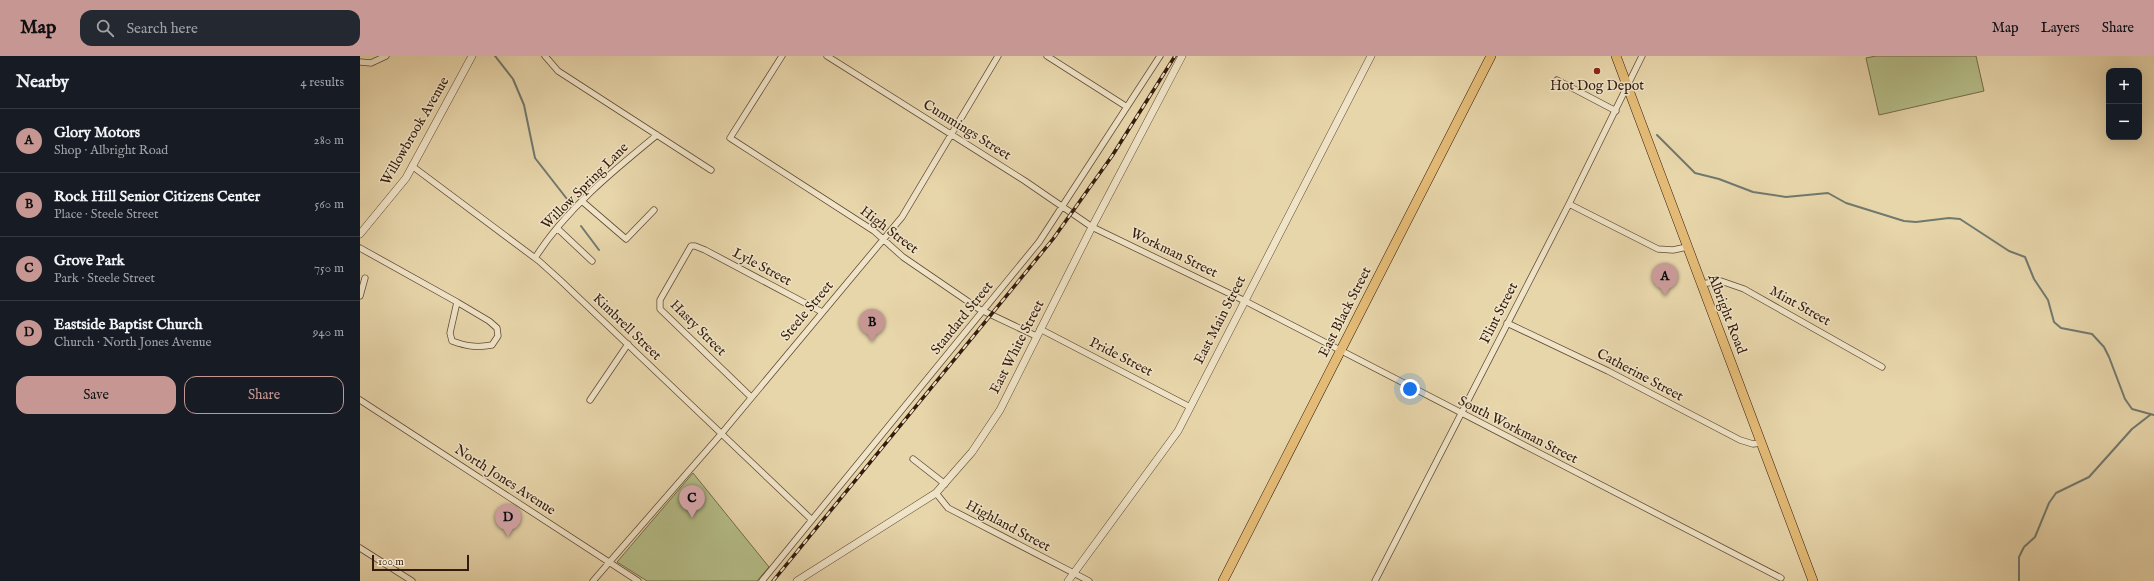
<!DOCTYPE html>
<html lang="en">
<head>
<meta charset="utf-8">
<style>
	:root { --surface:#171b24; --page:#242831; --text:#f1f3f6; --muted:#9ea1a6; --line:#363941; --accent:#c59692 }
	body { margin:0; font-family:"IM FELL English",serif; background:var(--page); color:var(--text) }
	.controls { position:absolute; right:12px; top:12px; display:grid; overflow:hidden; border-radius:8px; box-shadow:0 4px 16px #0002 }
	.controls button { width:36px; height:36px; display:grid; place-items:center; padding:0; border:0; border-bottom:1px solid var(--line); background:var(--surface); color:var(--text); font:20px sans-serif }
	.scale { position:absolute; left:12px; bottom:10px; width:97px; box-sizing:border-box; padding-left:4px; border:2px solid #341b0c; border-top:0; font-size:11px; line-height:14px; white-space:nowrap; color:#341b0c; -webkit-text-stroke:3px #f0e4c8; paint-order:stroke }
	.you { position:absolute; left:1050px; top:333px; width:14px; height:14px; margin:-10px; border:3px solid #fff; border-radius:50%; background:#1a73e8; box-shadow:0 0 0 6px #1a73e833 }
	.badge { display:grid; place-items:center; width:26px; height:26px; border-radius:50%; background:var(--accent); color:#111; font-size:13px; font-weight:700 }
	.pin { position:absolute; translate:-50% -33px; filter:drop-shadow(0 1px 2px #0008) }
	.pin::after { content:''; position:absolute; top:21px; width:14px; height:12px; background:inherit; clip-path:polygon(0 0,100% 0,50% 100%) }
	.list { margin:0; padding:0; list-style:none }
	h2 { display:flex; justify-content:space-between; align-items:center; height:52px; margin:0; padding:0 16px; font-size:17px }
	h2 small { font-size:13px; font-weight:400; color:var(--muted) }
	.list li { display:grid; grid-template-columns:26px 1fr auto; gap:12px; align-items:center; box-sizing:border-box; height:64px; padding:0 16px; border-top:1px solid var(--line) }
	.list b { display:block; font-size:15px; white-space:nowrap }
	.list p { margin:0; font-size:13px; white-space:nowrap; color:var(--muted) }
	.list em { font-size:13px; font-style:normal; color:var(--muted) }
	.actions { display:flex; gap:8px; padding:12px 16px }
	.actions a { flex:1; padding:9px 0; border:1px solid var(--accent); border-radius:12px; text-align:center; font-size:14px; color:var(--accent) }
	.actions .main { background:var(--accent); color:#111 }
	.icon { flex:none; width:22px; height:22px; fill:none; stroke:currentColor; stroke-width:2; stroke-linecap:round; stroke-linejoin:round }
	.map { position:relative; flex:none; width:1794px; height:525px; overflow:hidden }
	header { display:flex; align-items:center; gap:24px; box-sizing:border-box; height:56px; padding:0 20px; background:var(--accent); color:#111 }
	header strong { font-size:19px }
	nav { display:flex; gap:22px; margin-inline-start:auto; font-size:14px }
	.search { width:280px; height:36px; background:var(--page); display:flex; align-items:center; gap:10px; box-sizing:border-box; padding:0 14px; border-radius:12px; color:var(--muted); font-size:15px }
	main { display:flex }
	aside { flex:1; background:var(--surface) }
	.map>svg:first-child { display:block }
</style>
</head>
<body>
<header>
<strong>Map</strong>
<div class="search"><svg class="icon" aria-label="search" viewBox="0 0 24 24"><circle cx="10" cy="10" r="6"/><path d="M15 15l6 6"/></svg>Search here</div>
<nav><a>Map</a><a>Layers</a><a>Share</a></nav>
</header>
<main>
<aside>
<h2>Nearby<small>4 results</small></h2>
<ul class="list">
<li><span class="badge">A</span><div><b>Glory Motors</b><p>Shop · Albright Road</p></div><em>280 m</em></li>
<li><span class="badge">B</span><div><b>Rock Hill Senior Citizens Center</b><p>Place · Steele Street</p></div><em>560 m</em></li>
<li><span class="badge">C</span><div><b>Grove Park</b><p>Park · Steele Street</p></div><em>750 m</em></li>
<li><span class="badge">D</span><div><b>Eastside Baptist Church</b><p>Church · North Jones Avenue</p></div><em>940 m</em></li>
</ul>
<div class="actions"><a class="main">Save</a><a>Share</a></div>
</aside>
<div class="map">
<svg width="1794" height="525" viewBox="0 0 1794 525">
	<rect width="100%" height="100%" fill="#e8d6ab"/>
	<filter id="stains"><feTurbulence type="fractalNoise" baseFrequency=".005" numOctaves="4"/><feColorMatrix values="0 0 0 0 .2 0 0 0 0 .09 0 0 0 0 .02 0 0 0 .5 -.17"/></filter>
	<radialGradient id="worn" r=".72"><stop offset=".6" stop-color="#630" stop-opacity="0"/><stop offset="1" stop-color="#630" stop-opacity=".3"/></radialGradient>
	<path fill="#b5be89" stroke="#746c4a" d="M1516 0H1616L1624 35 1519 59 1506 2Z
		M333 417 409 511 397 525H287L257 506Z"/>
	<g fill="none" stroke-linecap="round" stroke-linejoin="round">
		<path stroke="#70796e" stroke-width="2" d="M135 0 153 23 164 49 175 102 207 143
			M1297 79 1335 117 1359 123 1393 136 1426 141 1468 137 1486 147 1544 165 1556 166 1589 162 1600 163 1649 195 1665 201 1674 223 1688 244 1694 266 1701 272 1732 278 1744 291 1749 301 1765 343 1772 353 1794 359
			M221 170 239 194
			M1659 525V501L1664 491 1675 481 1689 447 1696 437 1729 421 1772 373 1790 359"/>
		<g stroke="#614a34" stroke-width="7">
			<path id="minor" d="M185 0 198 15 351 114
				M422 0 370 82 514 175 543 201 619 253 676 280
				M467 0 665 125 732 171 885 245 1421 522
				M687 0 767 51
				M0 6 11 7 26 0
				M1197 24 1256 55
				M52 110 179 205 200 224 452 464
				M223 146 266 183 294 154
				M1209 148 1298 193 1313 194 1327 191
				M198 173 232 205
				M0 192 97 246
				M175 202C205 154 253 115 297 79
				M1341 228 1361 225 1384 233 1522 311
				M0 240 5 222
				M97 246 129 265 137 272 138 280 132 289C116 292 106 290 92 285L90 277Z
				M1147 267 1248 315 1380 384 1393 388 1401 387
				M680 273 830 351
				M391 341 300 253V244L331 190H335L345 194 462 256
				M0 344 278 525
				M230 344 268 288
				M553 403 585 428
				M576 437 588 452 729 525
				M0 492 52 525
				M233 525 362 377 542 161 638 0
				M402 525 679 186 800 0
				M1015 525 1209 148 1282 0"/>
		</g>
		<g stroke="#614a34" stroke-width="8">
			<path id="tertiary" d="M0 178 46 122 112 0
				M437 525 576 437 612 396 640 354 732 171 822 0
				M708 525 818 375 1011 0"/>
		</g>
		<g stroke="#341b0c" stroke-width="10">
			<path id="primary" d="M863 525 1131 0"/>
		</g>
		<g stroke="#341b0c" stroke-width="10">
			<path id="trunk" d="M1256 0 1453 525"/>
		</g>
		<use href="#minor" stroke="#f0e4c8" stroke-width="5.5"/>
		<use href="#tertiary" stroke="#f0e4c8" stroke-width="7"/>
		<use href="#primary" stroke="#e4bb76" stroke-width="9"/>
		<use href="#trunk" stroke="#e4bb76" stroke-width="9"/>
		<g stroke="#341b0c" stroke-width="3.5">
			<path id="rail" d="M413 525 693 183 752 100 815 0"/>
		</g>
		<use href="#rail" stroke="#f0e4c8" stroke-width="2" stroke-dasharray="6" stroke-linecap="butt"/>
	</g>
	<circle fill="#8f2418" stroke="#f0e4c8" stroke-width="1.5" cx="1237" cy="15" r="4"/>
	<g text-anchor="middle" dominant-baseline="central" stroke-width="3" stroke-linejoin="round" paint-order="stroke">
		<g font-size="14" fill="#341b0c" stroke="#f0e4c8">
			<text x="1237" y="30">Hot Dog Depot</text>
		</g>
		<g font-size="14" fill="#341b0c" stroke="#f0e4c8">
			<text transform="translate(607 74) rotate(32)">Cummings Street</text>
			<text transform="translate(55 75) rotate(-60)">Willowbrook Avenue</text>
			<text transform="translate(225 130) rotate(-45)">Willow Spring Lane</text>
			<text transform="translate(529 174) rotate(37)">High Street</text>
			<text transform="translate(814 197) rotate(26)">Workman Street</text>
			<text transform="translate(402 211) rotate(28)">Lyle Street</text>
			<text transform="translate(1440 250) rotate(29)">Mint Street</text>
			<text transform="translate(447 255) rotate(-50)">Steele Street</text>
			<text transform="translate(985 256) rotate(-63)">East Black Street</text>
			<text transform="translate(1139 257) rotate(-63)">Flint Street</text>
			<text transform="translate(1367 258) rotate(69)">Albright Road</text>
			<text transform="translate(602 262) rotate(-51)">Standard Street</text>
			<text transform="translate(860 264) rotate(-63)">East Main Street</text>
			<text transform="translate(267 271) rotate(44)">Kimbrell Street</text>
			<text transform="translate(338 272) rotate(45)">Hasty Street</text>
			<text transform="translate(657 291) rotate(-63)">East White Street</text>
			<text transform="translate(761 301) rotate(27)">Pride Street</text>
			<text transform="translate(1280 319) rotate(28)">Catherine Street</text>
			<text transform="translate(1158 374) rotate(27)">South Workman Street</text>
			<text transform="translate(145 424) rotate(33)">North Jones Avenue</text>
			<text transform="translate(648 470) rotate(28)">Highland Street</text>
		</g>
	</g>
	<rect width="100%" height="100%" filter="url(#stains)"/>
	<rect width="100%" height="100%" fill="url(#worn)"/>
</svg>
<div class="controls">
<button>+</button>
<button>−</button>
</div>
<div class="scale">100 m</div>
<div class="you"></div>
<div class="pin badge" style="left:1305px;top:240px">A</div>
<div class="pin badge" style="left:512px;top:286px">B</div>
<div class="pin badge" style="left:332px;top:462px">C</div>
<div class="pin badge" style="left:148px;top:481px">D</div>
</div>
</main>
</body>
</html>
